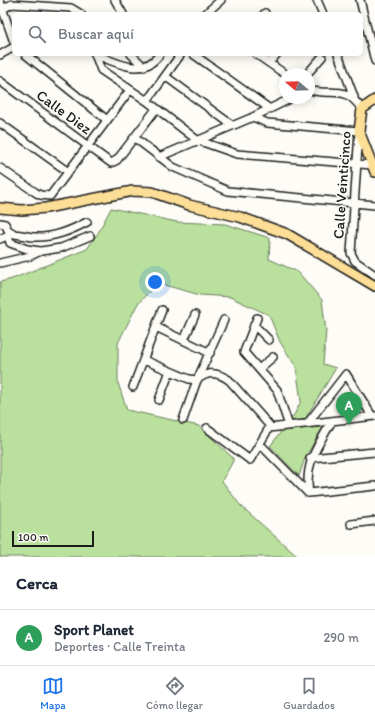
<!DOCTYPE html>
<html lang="es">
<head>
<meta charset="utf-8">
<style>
	:root { --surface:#fff; --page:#f6f6f7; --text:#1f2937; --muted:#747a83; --line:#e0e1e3; --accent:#1a73e8 }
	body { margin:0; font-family:Itim,sans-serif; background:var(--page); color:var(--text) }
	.compass { position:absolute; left:279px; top:68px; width:36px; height:36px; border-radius:50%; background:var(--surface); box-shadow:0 2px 10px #0003; rotate:289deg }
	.scale { position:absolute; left:12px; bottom:10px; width:82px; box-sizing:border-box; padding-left:4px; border:2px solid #1c1c1c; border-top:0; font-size:11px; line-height:14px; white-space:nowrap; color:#1c1c1c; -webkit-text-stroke:3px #fdfcf7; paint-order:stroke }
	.you { position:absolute; left:155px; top:282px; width:14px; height:14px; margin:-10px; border:3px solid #fff; border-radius:50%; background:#1a73e8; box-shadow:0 0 0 6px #1a73e833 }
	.badge { display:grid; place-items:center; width:26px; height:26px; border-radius:50%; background:var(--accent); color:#fff; font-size:13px; font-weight:700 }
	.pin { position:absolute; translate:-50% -33px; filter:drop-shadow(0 1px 2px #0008) }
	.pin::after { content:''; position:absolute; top:21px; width:14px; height:12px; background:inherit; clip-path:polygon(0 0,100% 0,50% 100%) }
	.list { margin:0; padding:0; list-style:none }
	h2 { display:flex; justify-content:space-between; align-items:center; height:52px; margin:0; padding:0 16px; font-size:17px }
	h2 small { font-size:13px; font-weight:400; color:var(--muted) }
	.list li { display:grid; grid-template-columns:26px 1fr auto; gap:12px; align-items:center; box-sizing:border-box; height:56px; padding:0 16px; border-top:1px solid var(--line) }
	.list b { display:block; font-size:15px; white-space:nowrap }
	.list p { margin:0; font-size:13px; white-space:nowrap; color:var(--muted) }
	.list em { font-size:13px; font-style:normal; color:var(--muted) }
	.icon { flex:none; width:22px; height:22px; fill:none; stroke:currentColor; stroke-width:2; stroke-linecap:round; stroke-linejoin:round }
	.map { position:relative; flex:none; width:375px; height:557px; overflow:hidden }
	.search { position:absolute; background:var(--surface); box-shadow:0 2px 10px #0003; left:12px; right:12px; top:12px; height:44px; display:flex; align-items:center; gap:10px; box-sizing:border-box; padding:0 14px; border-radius:6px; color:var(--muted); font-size:15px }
	.sheet { height:108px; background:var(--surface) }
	nav { display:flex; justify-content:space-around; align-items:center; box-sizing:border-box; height:56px; border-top:1px solid var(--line); background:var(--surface); font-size:11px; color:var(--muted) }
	nav a { display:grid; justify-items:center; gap:2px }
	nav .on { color:var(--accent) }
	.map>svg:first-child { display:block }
</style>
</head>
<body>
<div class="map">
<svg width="375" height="557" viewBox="0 0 375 557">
	<rect width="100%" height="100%" fill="#fdfcf7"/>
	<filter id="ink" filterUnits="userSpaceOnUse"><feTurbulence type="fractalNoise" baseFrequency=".025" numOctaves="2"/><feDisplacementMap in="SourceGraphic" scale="8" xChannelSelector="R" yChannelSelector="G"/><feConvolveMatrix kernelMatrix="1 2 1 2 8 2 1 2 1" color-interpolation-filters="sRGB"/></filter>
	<g filter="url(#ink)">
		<path fill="#b9e09c" stroke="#6a7e5c" d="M111 208 177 222 225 224 270 238 269 259 298 272 322 300 326 331 323 364 336 368 299 429 323 427 305 458 299 476 270 446 294 415 301 401 296 367 280 342 269 315 230 297 200 295 157 283 137 305 118 343V383L127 410 199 426 233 458V461L222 481 240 505 298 557H0V282L12 279 87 249 98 233Z"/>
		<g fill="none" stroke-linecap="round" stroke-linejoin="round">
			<g stroke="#1c1c1c" stroke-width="10">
				<path id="minor" d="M115 0 123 14
					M317 0 323 14
					M360 0 375 61
					M0 2 14 42
					M0 10 12 4 71 8 81 14
					M205 14 221 0
					M264 14 265 13
					M25 54 107 120
					M95 54 101 70 147 101 197 140 237 154 372 165
					M95 54C116 63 143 78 160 54
					M131 54 144 67
					M193 54 270 109
					M256 54 285 74
					M338 54 354 97
					M0 55 14 47
					M269 63 277 54
					M307 74 322 57
					M165 76 232 125
					M0 81 111 163 117 160 156 109
					M309 90C334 97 343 83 362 109
					M147 101 181 54
					M253 117 267 123 359 131 351 253 355 261 375 275
					M0 123 67 171
					M135 138 173 167 228 191 375 205
					M159 157 253 117 292 98
					M0 168 35 192 40 195 50 196 130 90
					M0 223 5 224 8 230 13 233
					M8 235 10 243 27 249 40 251
					M0 239C17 231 16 235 33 237 53 238 70 231 87 222
					M0 263 30 256 41 251 61 248 90 236
					M257 318 244 352 277 390 289 426
					M254 325 269 340
					M156 327 210 353
					M184 340 195 315
					M144 360 189 379 197 380C208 371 217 372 229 380L269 425V428
					M260 368 273 357
					M133 387 162 310
					M159 400 170 371
					M183 420 197 380 224 320
					M307 424 346 374 372 416
					M207 428 250 460 269 428
					M269 428 375 416
					M260 444 308 493
					M310 458 375 452
					M309 493C304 463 318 446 332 421
					M309 493 375 486
					M351 524 375 521"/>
			</g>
			<g stroke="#1c1c1c" stroke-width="12">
				<path id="major" d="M375 100 362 109 359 131 375 172
					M0 208 22 210 46 208 133 191 152 192 189 205 240 217 287 234 375 286"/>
			</g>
			<use href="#minor" stroke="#fdfcf7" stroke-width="7"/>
			<use href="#major" stroke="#fdde96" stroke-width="9"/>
		</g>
	</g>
	<g text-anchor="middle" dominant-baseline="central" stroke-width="3" stroke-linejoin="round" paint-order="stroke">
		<g font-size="15" fill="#1c1c1c" stroke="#fdfcf7">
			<text transform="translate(64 112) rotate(36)">Calle Diez</text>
			<text transform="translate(342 185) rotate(-86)">Calle Veinticinco</text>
		</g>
	</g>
</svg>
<svg class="compass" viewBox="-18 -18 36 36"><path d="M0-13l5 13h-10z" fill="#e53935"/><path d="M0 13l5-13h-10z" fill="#747a83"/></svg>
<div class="scale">100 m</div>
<div class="you"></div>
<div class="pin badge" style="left:349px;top:425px;background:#2e9e5b">A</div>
<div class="search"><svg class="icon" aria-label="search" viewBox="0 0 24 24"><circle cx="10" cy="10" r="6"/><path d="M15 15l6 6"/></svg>Buscar aquí</div>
</div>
<section class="sheet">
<h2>Cerca<small></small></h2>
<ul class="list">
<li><span class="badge" style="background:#2e9e5b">A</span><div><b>Sport Planet</b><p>Deportes · Calle Treinta</p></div><em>290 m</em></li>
</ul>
</section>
<nav>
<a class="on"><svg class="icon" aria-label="map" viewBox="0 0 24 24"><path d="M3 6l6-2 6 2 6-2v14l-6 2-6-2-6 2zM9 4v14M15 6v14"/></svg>Mapa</a>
<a><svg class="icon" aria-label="directions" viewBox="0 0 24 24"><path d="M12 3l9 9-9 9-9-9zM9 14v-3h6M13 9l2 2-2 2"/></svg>Cómo llegar</a>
<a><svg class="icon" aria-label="saved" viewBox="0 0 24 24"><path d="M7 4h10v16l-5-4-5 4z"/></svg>Guardados</a>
</nav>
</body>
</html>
